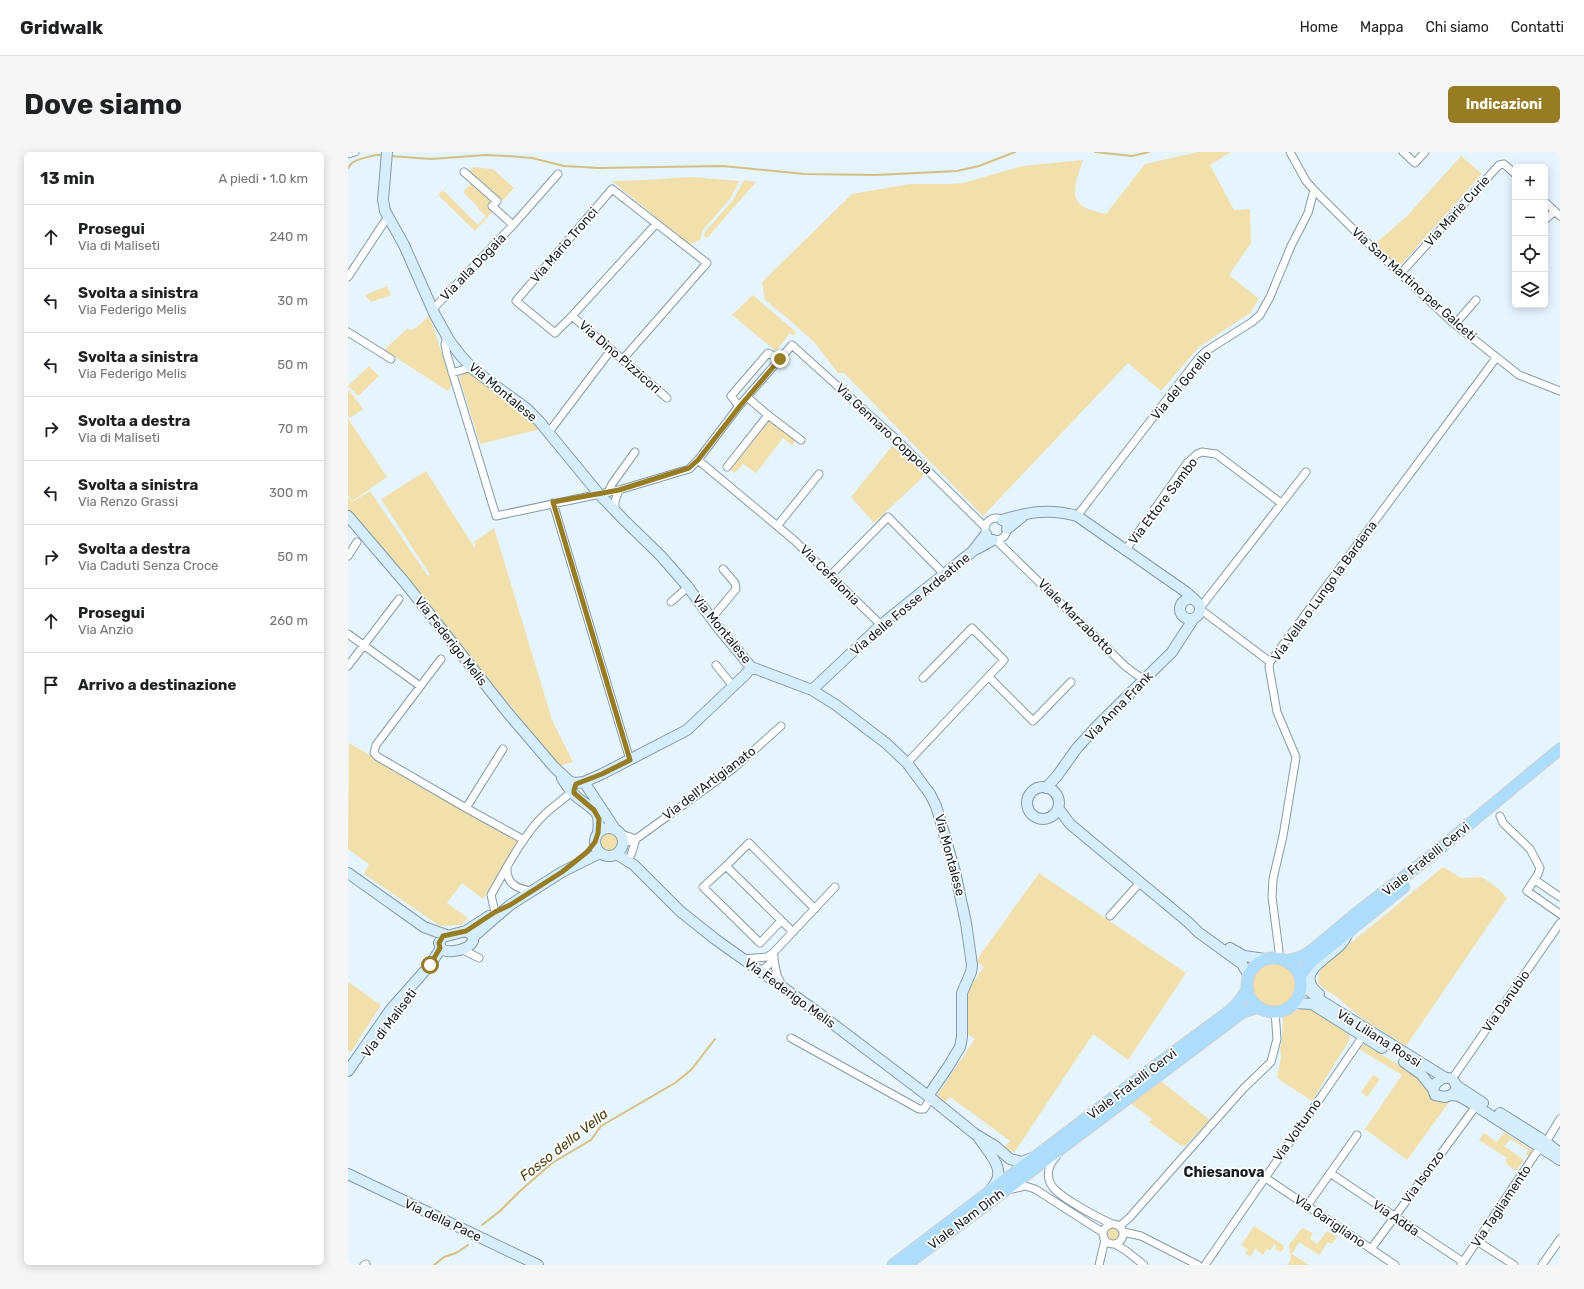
<!DOCTYPE html>
<html lang="it">
<head>
<meta charset="utf-8">
<style>
	:root { --surface:#fff; --page:#f6f6f6; --text:#202124; --muted:#757577; --line:#e0e0e0; --accent:#967c23 }
	body { margin:0; font-family:Rubik,sans-serif; background:var(--page); color:var(--text) }
	.controls { position:absolute; right:12px; top:12px; display:grid; overflow:hidden; border-radius:6px; box-shadow:0 2px 10px #0003 }
	.controls button { width:36px; height:36px; display:grid; place-items:center; padding:0; border:0; border-bottom:1px solid var(--line); background:var(--surface); color:var(--text); font:20px sans-serif }
	.stop { position:absolute; width:12px; height:12px; margin:-9px; border:3px solid #967c23; border-radius:50%; background:#fff }
	.stop.end { background:#967c23; border-color:#fff; box-shadow:0 1px 4px #0008 }
	.list { margin:0; padding:0; list-style:none }
	h2 { display:flex; justify-content:space-between; align-items:center; height:52px; margin:0; padding:0 16px; font-size:17px }
	h2 small { font-size:13px; font-weight:400; color:var(--muted) }
	.list li { display:grid; grid-template-columns:26px 1fr auto; gap:12px; align-items:center; box-sizing:border-box; height:64px; padding:0 16px; border-top:1px solid var(--line) }
	.list b { display:block; font-size:15px; white-space:nowrap }
	.list p { margin:0; font-size:13px; white-space:nowrap; color:var(--muted) }
	.list em { font-size:13px; font-style:normal; color:var(--muted) }
	.icon { flex:none; width:22px; height:22px; fill:none; stroke:currentColor; stroke-width:2; stroke-linecap:round; stroke-linejoin:round }
	.map { position:relative; flex:none; width:1212px; height:1113px; overflow:hidden; border-radius:6px }
	header { display:flex; align-items:center; gap:24px; box-sizing:border-box; height:56px; padding:0 20px; background:var(--surface); border-bottom:1px solid var(--line) }
	header strong { font-size:19px }
	nav { display:flex; gap:22px; margin-inline-start:auto; font-size:14px }
	.intro { display:flex; align-items:center; justify-content:space-between; box-sizing:border-box; height:96px; padding:0 24px }
	h1 { margin:0; font-size:28px }
	.button { padding:10px 18px; border-radius:6px; background:var(--accent); color:#fff; font-size:14px; font-weight:700 }
	main { display:flex; gap:24px; padding:0 24px }
	aside { flex:1; background:var(--surface); border-radius:6px; box-shadow:0 2px 10px #0003 }
	.map>svg:first-child { display:block }
</style>
</head>
<body>
<header>
<strong>Gridwalk</strong>
<nav><a>Home</a><a>Mappa</a><a>Chi siamo</a><a>Contatti</a></nav>
</header>
<div class="intro"><h1>Dove siamo</h1><a class="button">Indicazioni</a></div>
<main>
<aside>
<h2>13 min<small>A piedi · 1.0 km</small></h2>
<ul class="list">
<li><svg class="icon" aria-label="ahead" viewBox="0 0 24 24"><path d="M12 20V5M6 11l6-6 6 6"/></svg><div><b>Prosegui</b><p>Via di Maliseti</p></div><em>240 m</em></li>
<li><svg class="icon" aria-label="left" viewBox="0 0 24 24"><path d="M17 20v-9H6M10 6l-5 5 5 5"/></svg><div><b>Svolta a sinistra</b><p>Via Federigo Melis</p></div><em>30 m</em></li>
<li><svg class="icon" aria-label="left" viewBox="0 0 24 24"><path d="M17 20v-9H6M10 6l-5 5 5 5"/></svg><div><b>Svolta a sinistra</b><p>Via Federigo Melis</p></div><em>50 m</em></li>
<li><svg class="icon" aria-label="right" viewBox="0 0 24 24"><path d="M7 20v-9h11M14 6l5 5-5 5"/></svg><div><b>Svolta a destra</b><p>Via di Maliseti</p></div><em>70 m</em></li>
<li><svg class="icon" aria-label="left" viewBox="0 0 24 24"><path d="M17 20v-9H6M10 6l-5 5 5 5"/></svg><div><b>Svolta a sinistra</b><p>Via Renzo Grassi</p></div><em>300 m</em></li>
<li><svg class="icon" aria-label="right" viewBox="0 0 24 24"><path d="M7 20v-9h11M14 6l5 5-5 5"/></svg><div><b>Svolta a destra</b><p>Via Caduti Senza Croce</p></div><em>50 m</em></li>
<li><svg class="icon" aria-label="ahead" viewBox="0 0 24 24"><path d="M12 20V5M6 11l6-6 6 6"/></svg><div><b>Prosegui</b><p>Via Anzio</p></div><em>260 m</em></li>
<li><svg class="icon" aria-label="arrive" viewBox="0 0 24 24"><path d="M6 21V4h12l-3 4 3 4H6"/></svg><div><b>Arrivo a destinazione</b></div></li>
</ul>
</aside>
<div class="map">
<svg width="1212" height="1113" viewBox="0 0 1212 1113">
	<rect width="100%" height="100%" fill="#e6f4fd"/>
	<path fill="#f1e0ab" d="M850 0H883L862 13 886 58 902 57 903 91 881 123 911 147 902 161 851 195 813 239 780 211 635 364 496 221H490L466 190 438 165 417 148 414 130 504 42 561 32H601L615 31 674 14 735 8C724 41 718 54 758 62L797 12Z
		M1113 4 1134 22 1050 116 1026 93 1059 64Z
		M125 15 145 17 166 36 127 79 90 43 95 38 130 73 138 64 130 57V55L115 40 127 27 121 20Z
		M345 25 391 29 382 47 354 79 353 87 341 93 264 29C291 29 318 26 345 25Z
		M396 28 408 30 359 86 356 84 357 80 385 48Z
		M39 134 43 143 23 150 17 143Z
		M405 143 448 180 445 184 442 181 428 199 384 163Z
		M81 164 88 183 104 233 100 239 36 198 60 176 61 178 68 176Z
		M21 214 31 224 10 244 0 234Z
		M116 220H122L193 277 132 292 112 228V225Z
		M1 238 15 257 2 266 0 263V239Z
		M421 266 449 287 444 293 435 286 408 321 395 312 387 321 380 316Z
		M0 267 39 325 4 349 0 343Z
		M544 294 576 321 574 326 526 371 503 345Z
		M78 319 126 395 128 394 126 390 146 376 204 568 225 610 211 614 67 437 0 358V345L4 350 22 339 80 424 82 423 33 347Z
		M1 591 170 689 135 747 114 731 99 751 120 766 113 773 92 774 16 722 21 712 0 697Z
		M252 689a10 10 0 1 1 20 0a10 10 0 1 1-20 0Z
		M1095 715 1113 726 1134 725 1151 737 1159 746 1058 894 1012 865 989 845 975 836 970 831 971 821 975 814Z
		M691 721 838 821 780 908 745 882 666 1001 657 995 662 989 602 945 597 950 589 943 627 887 620 882V837L636 815 628 809Z
		M905 833a22 22 0 1 1 44 0a22 22 0 1 1-44 0Z
		M0 830 33 853 3 900 0 898Z
		M955 856C972 858 987 873 1001 883L1002 887 964 949 929 926 933 905 932 898 934 887 935 865Z
		M1016 892 1068 923 1087 949 1097 951 1102 949 1059 1008 1017 977 1054 923 1011 897Z
		M1025 923 1032 927 1019 945 1013 940Z
		M813 929 862 968 837 994 832 993 801 970 804 967 782 951Z
		M1156 980 1185 999 1181 1004 1178 1002 1180 998 1162 987 1157 994 1153 992 1176 1008 1168 1019 1158 1012 1159 1011 1157 1009 1159 1006 1131 988 1136 981 1149 990Z
		M906 1074 935 1093 936 1096 933 1100 927 1097 928 1094 926 1092 922 1099 919 1097 915 1103 908 1098 909 1096 908 1095 903 1105 897 1101 900 1098 893 1093Z
		M758 1082a7 7 0 1 1 14 0a7 7 0 1 1-14 0Z
		M954 1076 965 1081 962 1087 969 1092 979 1079 989 1085 984 1092 980 1090 971 1103 951 1090 944 1102 961 1113H939L943 1107 941 1093Z"/>
	<g fill="none" stroke-linecap="round" stroke-linejoin="round">
		<path stroke="#d4c081" stroke-width="2" d="M747 0 784 4 801 0
			M42 4 83 7 137 3 159 4 184 6 216 14 251 16 375 14 456 22 528 23 609 19 631 14 667 0
			M0 16C1 15 2 13 4 11 9 7 29 2 35 3
			M134 1073 152 1059 171 1040 204 1011 243 988 253 974 327 931 343 918 367 887
			M86 1113 96 1105 108 1101 120 1093"/>
		<g stroke="#859ba9" stroke-width="9">
			<path id="street" d="M942 0 958 29 966 38 1009 81 1104 170 1171 223 1212 239
				M1055 0 1067 11 1077 0
				M0 2 7 0
				M116 20 149 49 144 54 165 73
				M1197 50 1212 64
				M1197 68 1207 59
				M1053 121 1151 13 1156 12 1167 22
				M0 125 35 72 40 66
				M84 158 165 73 210 22
				M224 164 319 246
				M1107 172 1128 148
				M0 180 43 207
				M99 184 97 192 99 203 148 364 271 338 341 317 350 308 391 254 444 193 546 285 637 375
				M275 207 359 111 264 37 168 149 207 181 224 164 308 72
				M104 221 124 215
				M391 254 383 244 420 201 432 207
				M420 263 453 288
				M201 280 263 198
				M350 308 446 388 533 473
				M379 315 420 263 399 245
				M260 340 264 332 287 300
				M205 351 282 608
				M267 358V349L271 338
				M729 364 850 207 858 199 904 170 912 163 922 145 943 94 960 61 966 38
				M637 377a11 11 0 1 1 22 0a11 11 0 1 1-22 0Z
				M430 373 471 322
				M648 388 777 514 789 523 796 527
				M777 399 839 311 849 302 854 300 868 302 933 351
				M0 404 9 390
				M482 424 540 365 597 423
				M323 450 340 435
				M852 456 958 320
				M852 457 922 510
				M364 466 388 437 387 431 375 417
				M0 482 72 534
				M93 507 28 593 26 601 30 605 118 656 176 688
				M368 513 385 534
				M0 514 51 447
				M641 525 685 569 723 530
				M559 611 656 508 624 476 575 526
				M118 656 155 597
				M1152 664 1155 671 1182 697 1192 716 1190 722 1179 739 1212 762
				M273 682 288 687
				M275 691 288 687 386 616 433 574
				M283 703 288 687
				M378 714 355 735 412 791 433 769
				M159 715C158 732 169 737 184 739
				M1187 728 1212 745
				M147 760 143 743C157 718 176 682 196 663 203 656 212 650 220 643
				M762 764 788 735 793 731
				M445 780 378 714 401 691 467 757
				M113 797 131 806
				M931 799 924 745 925 727 935 684 948 605 929 560 921 515 922 510 1148 206
				M394 807 419 805 425 801 487 735
				M426 808 429 823 435 835
				M412 820 426 808V804
				M443 886 571 957H576L583 946
				M1104 927 1212 771
				M1198 990 1212 967
				M708 1005C701 1012 697 1024 704 1034 711 1045 749 1065 762 1071
				M982 1021 1115 1110
				M916 1025 1047 1113
				M664 1037 677 1034 687 1037 754 1080
				M959 1054 1009 983
				M755 1082a10 10 0 1 1 20 0a10 10 0 1 1-20 0Z
				M772 1074 782 1065 895 937 923 910 929 887 927 860
				M775 1080 793 1084 850 1113
				M1129 1089 1166 1113
				M767 1092 777 1098 796 1113
				M1023 1097 1128 954
				M16 1113 18 1112
				M751 1113 757 1088
				M857 1113 1015 884
				M1113 1113 1188 1001 1194 996
				M1194 1113 1212 1087"/>
		</g>
		<g stroke="#859ba9" stroke-width="12">
			<path id="secondary" d="M39 0 35 48 37 59 56 93 87 163 101 188 113 204 126 218 178 256 191 269 251 342 276 368 313 404 340 435 369 474 403 515 464 538 488 553 539 592 559 611 582 642 588 654 592 667 607 720 618 771 624 813 623 820 614 841V885L612 895 600 915 580 944
				M0 364 58 432 159 560 206 615 221 629 226 631 236 630 254 622 339 578 398 522 403 515
				M654 368C681 360 702 356 729 364L838 440 847 448
				M659 377 674 365
				M629 397 645 388
				M832 457a10 10 0 1 1 20 0a10 10 0 1 1-20 0Z
				M464 538 533 473 625 399 638 382
				M214 626C218 633 224 641 230 646 246 659 253 657 250 681
				M236 630 267 677
				M679 651a16 16 0 1 1 32 0a16 16 0 1 1-32 0Z
				M698 636 709 624 729 596 750 573 824 500 846 466
				M710 656 722 672 840 770 850 780 894 812 901 824
				M247 690a14 14 0 1 1 28 0a14 14 0 1 1-28 0Z
				M268 702 286 713 332 759 367 787 468 859 580 944 627 982 647 994 662 1007 674 1010 684 1006
				M0 721 76 775 98 783
				M118 779 141 764
				M125 785 162 753 214 720 252 701
				M882 796 896 804 917 807
				M954 833 972 848 1096 925
				M971 842C944 821 981 806 993 792 996 789 998 785 1000 781
				M947 851 964 852 1034 896
				M1056 910 1073 922 1085 937
				M0 919 43 857 82 813 93 796 91 791 95 785 118 779 124 783 125 789C121 798 103 801 95 798L93 796
				M1096 925 1104 927 1109 934 1106 942 1097 945 1087 943 1085 937 1088 931Z
				M1109 934 1135 951
				M1104 943 1111 944 1128 954 1212 1008
				M1152 961 1198 990 1209 999
				M631 986C642 1003 660 1018 644 1036
				M0 1022 190 1113"/>
		</g>
		<g stroke="#d0d2d3" stroke-width="13">
			<path id="primary" d="M899 833a27 27 0 1 1 54 0a27 27 0 1 1-54 0Z
				M938 809 953 805 963 799 1010 760 1079 707 1212 597
				M952 824 963 810 1056 735
				M545 1113 795 923 879 861 890 851 899 838
				M558 1113 895 860 911 855"/>
		</g>
		<use href="#street" stroke="#fff" stroke-width="7"/>
		<use href="#secondary" stroke="#d6eefc" stroke-width="10"/>
		<use href="#primary" stroke="#adddfa" stroke-width="11"/>
	</g>
	<g fill="none" stroke-linecap="round" stroke-linejoin="round">
		<path stroke="#967c23" stroke-width="5" d="M82 813 92 796 91 791 95 784 118 779 147 760 162 753 214 720 239 700 247 690 250 681 251 667 246 658 226 641V638L228 632 254 622 282 608 205 350 271 338 341 316 350 308 392 254 432 207"/>
	</g>
	<g text-anchor="middle" dominant-baseline="central" stroke-width="3.5" stroke-linejoin="round" paint-order="stroke">
		<g font-size="13" fill="#161e23" stroke="#fff">
			<text transform="translate(1109 59) rotate(-48)">Via Marie Curie</text>
			<text transform="translate(216 93) rotate(-49)">Via Mario Tronci</text>
			<text transform="translate(125 115) rotate(-46)">Via alla Dogaia</text>
			<text transform="translate(1066 132) rotate(42)">Via San Martino per Galceti</text>
			<text transform="translate(272 205) rotate(41)">Via Dino Pizzicori</text>
			<text transform="translate(833 233) rotate(-50)">Via del Gorello</text>
			<text transform="translate(155 240) rotate(40)">Via Montalese</text>
			<text transform="translate(536 277) rotate(43)">Via Gennaro Coppola</text>
			<text transform="translate(815 349) rotate(-53)">Via Ettore Sambo</text>
			<text transform="translate(482 423) rotate(45)">Via Cefalonia</text>
			<text transform="translate(976 439) rotate(-54)">Via Vella o Lungo la Bardena</text>
			<text transform="translate(562 452) rotate(-40)">Via delle Fosse Ardeatine</text>
			<text transform="translate(728 465) rotate(45)">Viale Marzabotto</text>
			<text transform="translate(374 477) rotate(51)">Via Montalese</text>
			<text transform="translate(103 489) rotate(52)">Via Federigo Melis</text>
			<text transform="translate(771 554) rotate(-46)">Via Anna Frank</text>
			<text transform="translate(361 631) rotate(-37)">Via dell'Artigianato</text>
			<text transform="translate(602 703) rotate(75)">Via Montalese</text>
			<text transform="translate(1078 707) rotate(-39)">Viale Fratelli Cervi</text>
			<text transform="translate(442 841) rotate(36)">Via Federigo Melis</text>
			<text transform="translate(1158 849) rotate(-55)">Via Danubio</text>
			<text transform="translate(41 871) rotate(-53)">Via di Maliseti</text>
			<text transform="translate(1031 886) rotate(32)">Via Liliana Rossi</text>
			<text transform="translate(784 932) rotate(-37)">Viale Fratelli Cervi</text>
			<text transform="translate(949 978) rotate(-55)">Via Volturno</text>
			<text transform="translate(1075 1025) rotate(-54)">Via Isonzo</text>
			<text transform="translate(1153 1054) rotate(-56)">Via Tagliamento</text>
			<text transform="translate(1048 1066) rotate(34)">Via Adda</text>
			<text transform="translate(618 1067) rotate(-37)">Viale Nam Dinh</text>
			<text transform="translate(95 1068) rotate(25)">Via della Pace</text>
			<text transform="translate(982 1069) rotate(34)">Via Garigliano</text>
		</g>
		<g font-size="14" font-style="italic" fill="#4c3e0b" stroke="#fff">
			<text transform="translate(216 993) rotate(-38)">Fosso della Vella</text>
		</g>
		<g font-size="14" font-weight="bold" fill="#161e23" stroke="#fff">
			<text x="876" y="1020">Chiesanova</text>
		</g>
	</g>
</svg>
<div class="controls">
<button>+</button>
<button>−</button>
<button><svg class="icon" aria-label="locate" viewBox="0 0 24 24"><circle cx="12" cy="12" r="6"/><path d="M12 2v4M12 18v4M2 12h4M18 12h4"/></svg></button>
<button><svg class="icon" aria-label="layers" viewBox="0 0 24 24"><path d="M12 4l9 5-9 5-9-5zM3 14l9 5 9-5"/></svg></button>
</div>
<div class="stop" style="left:82px;top:813px"></div>
<div class="stop end" style="left:432px;top:207px"></div>
</div>
</main>
</body>
</html>
